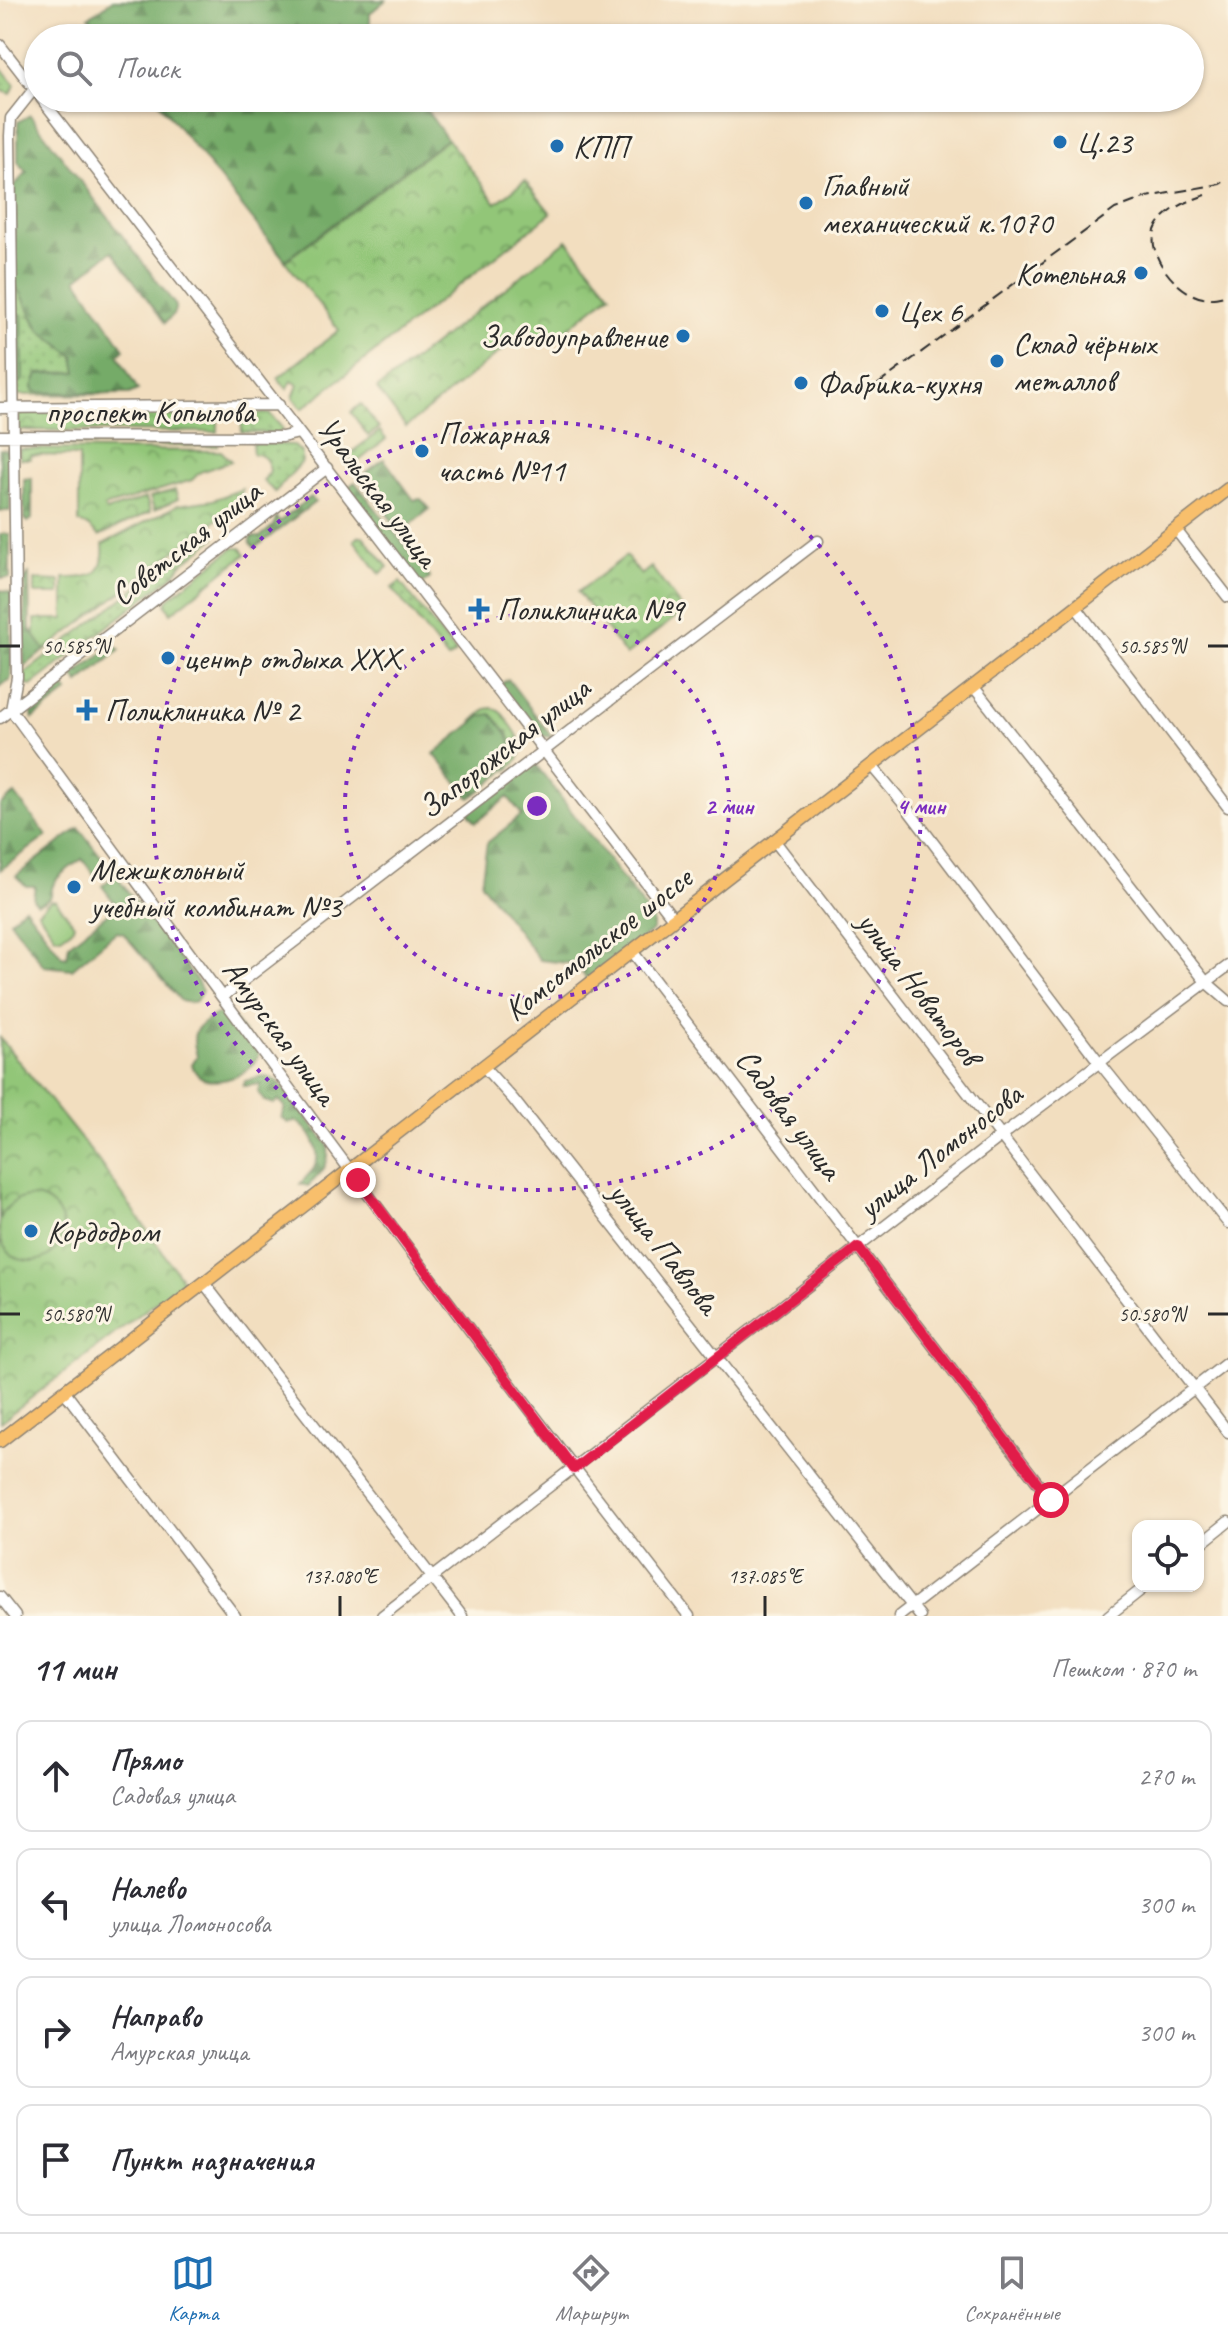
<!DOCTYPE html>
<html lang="ru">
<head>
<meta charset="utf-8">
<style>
	:root { --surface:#fff; --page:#f2f2f3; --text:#2b2b33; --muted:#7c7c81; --line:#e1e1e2; --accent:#1f6fb2 }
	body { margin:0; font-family:Caveat,sans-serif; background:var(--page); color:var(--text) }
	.controls { position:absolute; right:24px; bottom:24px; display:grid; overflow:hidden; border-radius:16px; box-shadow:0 2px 6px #0004 }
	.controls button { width:72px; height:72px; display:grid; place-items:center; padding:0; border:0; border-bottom:2px solid var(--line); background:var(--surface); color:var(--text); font:40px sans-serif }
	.stop { position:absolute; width:24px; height:24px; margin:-18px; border:6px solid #e11d48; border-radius:50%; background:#fff }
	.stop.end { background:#e11d48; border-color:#fff; box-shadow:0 2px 8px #0008 }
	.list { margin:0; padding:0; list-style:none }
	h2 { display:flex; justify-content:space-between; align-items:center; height:104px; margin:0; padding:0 32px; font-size:34px }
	h2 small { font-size:26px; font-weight:400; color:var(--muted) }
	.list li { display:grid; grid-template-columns:52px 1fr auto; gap:24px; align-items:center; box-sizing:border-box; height:112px; margin:0 16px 16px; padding:0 16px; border:2px solid var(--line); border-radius:16px }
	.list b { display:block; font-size:30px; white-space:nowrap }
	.list p { margin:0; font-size:26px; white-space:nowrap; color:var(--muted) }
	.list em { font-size:26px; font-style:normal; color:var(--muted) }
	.icon { flex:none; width:44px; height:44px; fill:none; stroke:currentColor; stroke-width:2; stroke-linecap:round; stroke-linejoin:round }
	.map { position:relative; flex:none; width:1228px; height:1616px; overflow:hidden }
	.search { position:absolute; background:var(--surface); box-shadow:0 2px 6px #0004; left:24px; right:24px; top:24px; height:88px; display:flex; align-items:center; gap:20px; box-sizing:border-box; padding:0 28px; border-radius:44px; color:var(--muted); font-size:30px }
	.sheet { height:616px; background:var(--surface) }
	nav { display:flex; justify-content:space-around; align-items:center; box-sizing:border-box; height:112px; border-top:2px solid var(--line); background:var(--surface); font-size:22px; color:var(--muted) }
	nav a { display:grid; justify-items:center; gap:4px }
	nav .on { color:var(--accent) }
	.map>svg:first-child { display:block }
</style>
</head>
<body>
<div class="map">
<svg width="1228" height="1616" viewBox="0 0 1228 1616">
	<defs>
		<pattern id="grass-dots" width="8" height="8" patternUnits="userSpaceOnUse" patternTransform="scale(2)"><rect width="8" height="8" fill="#92c678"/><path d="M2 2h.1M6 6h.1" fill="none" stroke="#77a163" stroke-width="1.8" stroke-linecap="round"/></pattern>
		<pattern id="forest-firs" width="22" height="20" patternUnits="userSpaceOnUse" patternTransform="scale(2)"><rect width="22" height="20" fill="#75ab68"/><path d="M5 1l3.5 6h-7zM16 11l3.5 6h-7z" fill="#608b56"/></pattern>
		<pattern id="park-crowns" width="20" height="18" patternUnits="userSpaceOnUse" patternTransform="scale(2)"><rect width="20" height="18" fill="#92c678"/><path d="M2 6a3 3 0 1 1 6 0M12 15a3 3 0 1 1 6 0" fill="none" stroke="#77a163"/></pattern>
	</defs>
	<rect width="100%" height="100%" fill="#fcf5e5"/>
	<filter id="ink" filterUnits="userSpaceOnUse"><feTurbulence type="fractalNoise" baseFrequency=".0125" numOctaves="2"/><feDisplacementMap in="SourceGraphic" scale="16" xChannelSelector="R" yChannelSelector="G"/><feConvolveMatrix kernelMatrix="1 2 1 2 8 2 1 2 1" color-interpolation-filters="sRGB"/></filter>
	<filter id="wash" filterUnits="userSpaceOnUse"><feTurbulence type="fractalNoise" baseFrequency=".006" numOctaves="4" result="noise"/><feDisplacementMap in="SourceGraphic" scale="32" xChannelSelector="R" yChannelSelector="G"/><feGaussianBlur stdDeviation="1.8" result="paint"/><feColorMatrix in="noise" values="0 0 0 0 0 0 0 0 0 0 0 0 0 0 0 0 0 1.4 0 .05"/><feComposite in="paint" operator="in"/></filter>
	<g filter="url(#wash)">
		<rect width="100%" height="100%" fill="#f2debf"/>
		<path fill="url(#grass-dots)" stroke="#5e7852" stroke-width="2" d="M0 66 15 85 11 94 0 90Z
			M15 287 21 293 39 329 74 356 77 372 38 374 34 392 129 394 16 395 15 379 21 382 23 379 22 315 15 316Z
			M361 404 379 428 368 436 351 412Z
			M241 413 270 414 283 429 279 433 242 432Z
			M380 431 386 439 355 464 348 455Z
			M23 441 218 442V446L19 444Z
			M252 443 293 445 302 453V462L275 492 263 481 270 471C268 460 264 454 253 454Z
			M175 490 178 499 154 510 150 497Z
			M210 531 215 538 182 564 174 575 31 686 23 684 24 674Z
			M360 536H363L388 567 380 574 354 540Z
			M400 582 456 653 448 659 392 588Z
			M492 708C501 710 502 713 507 720 522 739 530 752 508 770L513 747 507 731 473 721 486 709Z"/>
		<path fill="url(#forest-firs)" stroke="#506b4a" stroke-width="2" d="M113 0H386L370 13V31L375 38H106L89 17Z
			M155 98H418L447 139 285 260Z
			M30 115 176 306 173 315 165 323 112 251 77 279 124 349 118 355 138 390 129 394 34 392 32 389 38 374 77 372 74 356 39 329 21 293 15 287 14 186 27 172 18 162V122Z
			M18 313 22 315 23 379 21 382H17L15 316Z
			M0 449 10 450V511H0Z
			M384 459 414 500 421 499 430 509 401 532 359 478Z
			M32 478V519L28 522 24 518V479Z
			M355 482 430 578 421 585 346 489Z
			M311 497 315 502 255 548 250 543 251 537H260L274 525 276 517 279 522Z
			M0 534H10V578H1Z
			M29 574 30 629 45 650 24 667 25 579Z
			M0 590 11 593V678L0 687Z
			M109 645H114L120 650 79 683 73 676 107 650Z
			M508 679 552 737 535 735 498 686Z
			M62 685 68 692 33 719 30 706 35 705Z
			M491 714C533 758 508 770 470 798L434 754 481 716Z
			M534 762 653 919V930L587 980 576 964 540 960 481 883 487 843 522 815 508 797 476 822 468 812Z
			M15 794 47 836 0 870V805Z
			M79 828 109 867 96 877 82 859C69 869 50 878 51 896L45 901 37 904 33 899 35 886H26L16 876Z
			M115 875 197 981 202 991 196 1001 191 1003 181 1001 123 933 116 932 72 969 44 966 10 920 25 907 62 956 67 957 69 944 117 906 102 886Z
			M217 1014 233 1018 259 1052C257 1076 199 1096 192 1064L197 1056C189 1030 197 1027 217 1014Z
			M263 1076 277 1080 328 1145C330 1165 322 1173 308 1186L300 1184C304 1179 310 1174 314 1168 324 1151 310 1130 296 1121L288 1123 282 1118 285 1107 279 1100 274 1104 264 1101 258 1092 260 1084 243 1086 245 1081Z"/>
		<path fill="url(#park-crowns)" stroke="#5e7852" stroke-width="2" d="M448 139 496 203 525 181 551 213 302 409 293 397 298 385 292 381 287 389 278 378 339 330 285 261Z
			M567 240 611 294 552 341H538L527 330 406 427 377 389Z
			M19 412 218 413V432L19 430Z
			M19 449 221 451 231 461 200 472 192 480 104 507 106 511 146 498 150 512 99 536 88 526 79 522V456L31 455V459H20Z
			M242 489 240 502 45 650 35 636V619H64V578C92 578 106 576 103 544L178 505 213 500Z
			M233 548H241L246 554 171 613 166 604 168 599Z
			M626 556 641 575 651 567 684 611 626 655 578 592Z
			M35 580 60 581V594H35Z
			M0 1038 97 1159 183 1281 0 1422Z"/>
		<path fill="#92c678" stroke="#5e7852" stroke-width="2" d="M51 900 56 901 74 924 72 929 61 937 55 936 38 912Z
			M-1 1229a32 32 0 1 1 64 0a32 32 0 1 1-64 0Z"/>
	</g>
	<g filter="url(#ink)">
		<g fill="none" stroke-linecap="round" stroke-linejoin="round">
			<g stroke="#8e8475" stroke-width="13">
				<path id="minor" d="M0 45 38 94
					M34 89 11 118 10 136 17 677 11 710C234 1014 457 1319 689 1616
					M41 98 673 918
					M0 408 279 405
					M0 436 282 437 299 433
					M1176 530 1228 597
					M1076 607 1228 807
					M973 686 1206 982 1228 1001
					M0 718 327 468
					M871 765 903 803 1099 1062 1228 1223
					M774 840 1228 1432
					M632 951 1051 1500
					M222 997 818 541
					M483 1066 513 1099 920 1616
					M204 1283 462 1616
					M64 1391 235 1616
					M1198 1546 1228 1522
					M0 1597 15 1616
					M382 1616 1000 1137 1228 966
					M899 1616 1228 1362
					M1108 1616 1146 1586"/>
			</g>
			<g stroke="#8e8475" stroke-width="15">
				<path id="major" d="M0 1441 1228 489"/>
			</g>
			<use href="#minor" stroke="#fff" stroke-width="10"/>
			<use href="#major" stroke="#f8bf6c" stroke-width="12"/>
			<path stroke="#2b2b2b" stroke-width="2" stroke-dasharray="12 6" stroke-linecap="butt" d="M1206 195C1188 201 1165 210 1156 228 1144 254 1178 294 1203 298 1211 299 1221 297 1228 295
				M877 385 1115 209 1147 197 1220 184 1228 179"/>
		</g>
	</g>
	<g fill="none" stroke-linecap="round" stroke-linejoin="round" filter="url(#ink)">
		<path stroke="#e11d48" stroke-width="10" d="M358 1180 574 1469 858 1247 1051 1500"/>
	</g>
	<path fill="none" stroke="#2b2b2b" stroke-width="3" d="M0 646H20M1208 646H1228M0 1314H20M1208 1314H1228M340 1596V1616M765 1596V1616"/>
	<g fill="none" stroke="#7b2cbf" stroke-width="4" stroke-dasharray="4 8">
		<circle cx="537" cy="806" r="192"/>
		<circle cx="537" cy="806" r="384"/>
	</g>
	<g fill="#1f6fb2" stroke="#fcf5e5" stroke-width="3">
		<circle cx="1060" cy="142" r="8"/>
		<circle cx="557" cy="146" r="8"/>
		<circle cx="806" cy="203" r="8"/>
		<circle cx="1141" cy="273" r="8"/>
		<circle cx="882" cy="311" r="8"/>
		<circle cx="683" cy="336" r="8"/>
		<circle cx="997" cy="361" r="8"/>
		<circle cx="801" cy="383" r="8"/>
		<circle cx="422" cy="451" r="8"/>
		<path d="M475 597h8v8h8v8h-8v8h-8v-8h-8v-8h8z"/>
		<circle cx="168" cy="658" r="8"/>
		<path d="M83 698h8v8h8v8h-8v8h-8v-8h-8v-8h8z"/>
		<circle cx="74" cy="887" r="8"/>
		<circle cx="31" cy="1231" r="8"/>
	</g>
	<g text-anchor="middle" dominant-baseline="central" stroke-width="6" stroke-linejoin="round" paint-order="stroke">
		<g font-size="32" fill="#2b2b2b" stroke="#fcf5e5" text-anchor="start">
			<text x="1076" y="142">Ц.23</text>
			<text x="573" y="146">КПП</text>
			<text x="822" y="185">Главный<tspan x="822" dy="37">механический к.1070</tspan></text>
			<text x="1125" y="273" text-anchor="end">Котельная</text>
			<text x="898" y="311">Цех 6</text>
			<text x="667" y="336" text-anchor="end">Заводоуправление</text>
			<text x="1013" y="343">Склад чёрных<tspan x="1013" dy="37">металлов</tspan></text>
			<text x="817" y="383">Фабрика-кухня</text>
			<text x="438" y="433">Пожарная<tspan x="438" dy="37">часть №11</tspan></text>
			<text x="497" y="609">Поликлиника №9</text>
			<text x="184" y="658">центр отдыха ХХХ</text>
			<text x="105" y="710">Поликлиника № 2</text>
			<text x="90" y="869">Межшкольный<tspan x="90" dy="37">учебный комбинат №3</tspan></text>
			<text x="47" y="1231">Кордодром</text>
		</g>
		<g font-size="32" fill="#2b2b2b" stroke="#fcf5e5">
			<text x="150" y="411">проспект Копылова</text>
			<text transform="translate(378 492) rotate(53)">Уральская улица</text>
			<text transform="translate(186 543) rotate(-38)">Советская улица</text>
			<text transform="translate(504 748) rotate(-38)">Запорожская улица</text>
			<text transform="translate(598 944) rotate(-38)">Комсомольское шоссе</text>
			<text transform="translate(919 988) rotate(53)">улица Новаторов</text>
			<text transform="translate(280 1032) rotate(54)">Амурская улица</text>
			<text transform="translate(789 1114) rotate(53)">Садовая улица</text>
			<text transform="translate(940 1151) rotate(-38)">улица Ломоносова</text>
			<text transform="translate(664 1248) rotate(52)">улица Павлова</text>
		</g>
	</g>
	<g font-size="20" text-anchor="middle" fill="#2b2b2b" stroke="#fcf5e5" stroke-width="6" stroke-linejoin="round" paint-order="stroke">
		<text x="76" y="653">50.585°N</text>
		<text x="1152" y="653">50.585°N</text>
		<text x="76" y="1321">50.580°N</text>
		<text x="1152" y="1321">50.580°N</text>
		<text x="340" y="1583">137.080°E</text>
		<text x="765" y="1583">137.085°E</text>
	</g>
	<circle cx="537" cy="806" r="12" fill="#7b2cbf" stroke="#fcf5e5" stroke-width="4"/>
	<g font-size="24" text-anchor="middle" font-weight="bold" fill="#7b2cbf" stroke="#fcf5e5" stroke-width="6" stroke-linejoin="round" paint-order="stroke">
		<text x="729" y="814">2 мин</text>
		<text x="921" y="814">4 мин</text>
	</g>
</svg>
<div class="controls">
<button><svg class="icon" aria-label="locate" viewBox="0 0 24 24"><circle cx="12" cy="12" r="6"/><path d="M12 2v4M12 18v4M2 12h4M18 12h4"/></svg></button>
</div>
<div class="stop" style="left:1051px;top:1500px"></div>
<div class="stop end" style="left:358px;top:1180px"></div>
<div class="search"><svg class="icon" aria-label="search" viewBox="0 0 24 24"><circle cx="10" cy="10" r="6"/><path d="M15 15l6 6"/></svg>Поиск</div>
</div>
<section class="sheet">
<h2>11 мин<small>Пешком · 870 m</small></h2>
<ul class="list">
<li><svg class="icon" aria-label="ahead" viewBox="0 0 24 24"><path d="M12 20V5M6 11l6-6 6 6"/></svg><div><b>Прямо</b><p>Садовая улица</p></div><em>270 m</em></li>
<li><svg class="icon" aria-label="left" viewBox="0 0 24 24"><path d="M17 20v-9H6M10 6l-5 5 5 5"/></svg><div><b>Налево</b><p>улица Ломоносова</p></div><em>300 m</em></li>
<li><svg class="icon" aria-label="right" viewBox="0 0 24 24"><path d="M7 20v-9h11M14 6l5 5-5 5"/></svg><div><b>Направо</b><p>Амурская улица</p></div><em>300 m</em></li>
<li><svg class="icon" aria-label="arrive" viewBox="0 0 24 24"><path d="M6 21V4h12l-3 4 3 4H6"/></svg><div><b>Пункт назначения</b></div></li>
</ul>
</section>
<nav>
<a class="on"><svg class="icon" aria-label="map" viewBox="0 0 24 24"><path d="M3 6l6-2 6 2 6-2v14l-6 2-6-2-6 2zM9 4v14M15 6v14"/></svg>Карта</a>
<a><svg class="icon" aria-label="directions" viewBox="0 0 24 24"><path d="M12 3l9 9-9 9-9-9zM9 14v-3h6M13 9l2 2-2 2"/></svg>Маршрут</a>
<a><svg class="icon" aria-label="saved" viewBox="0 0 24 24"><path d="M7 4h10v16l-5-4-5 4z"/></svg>Сохранённые</a>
</nav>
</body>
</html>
